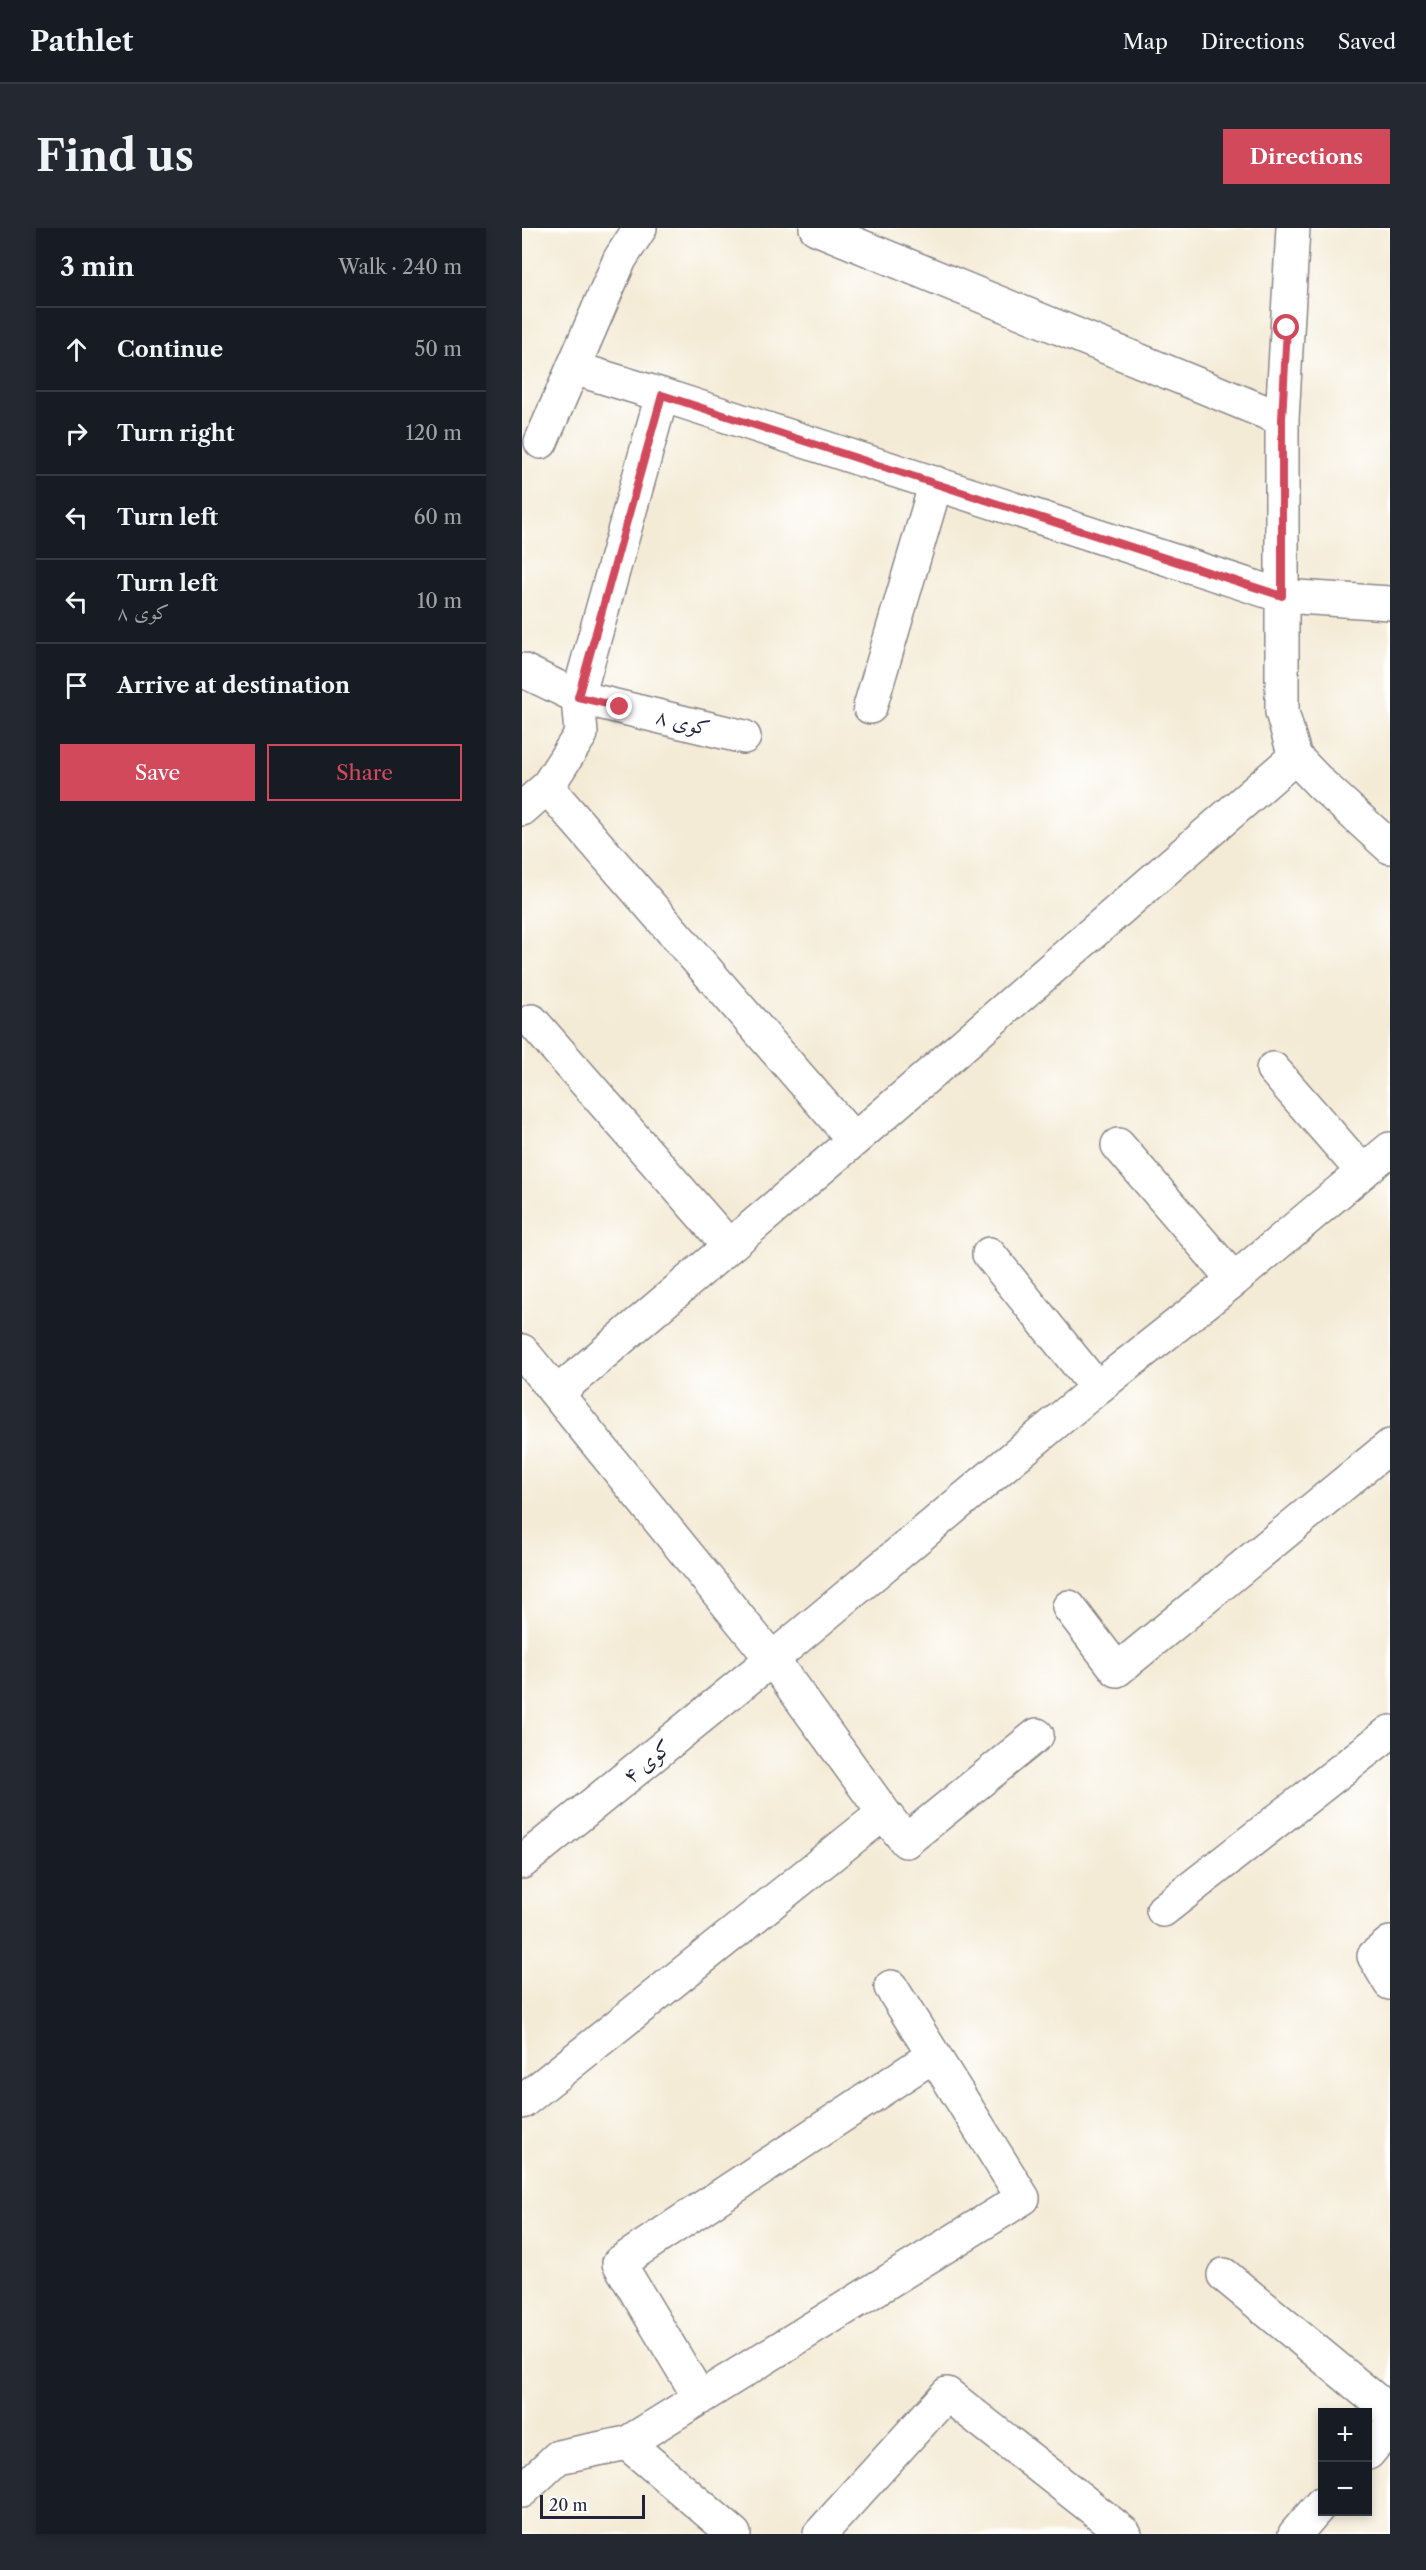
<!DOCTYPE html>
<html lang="en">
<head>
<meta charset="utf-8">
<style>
	:root { --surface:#171b24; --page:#242831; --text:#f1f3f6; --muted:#9ea1a6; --line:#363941; --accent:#d1495b }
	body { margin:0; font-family:"Libre Caslon Text",Amiri,serif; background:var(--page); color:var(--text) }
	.controls { position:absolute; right:18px; bottom:18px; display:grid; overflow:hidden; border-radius:0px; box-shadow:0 3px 9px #0003 }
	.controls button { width:54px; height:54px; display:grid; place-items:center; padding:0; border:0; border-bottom:2px solid var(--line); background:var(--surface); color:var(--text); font:30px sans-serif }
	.scale { position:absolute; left:18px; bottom:15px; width:105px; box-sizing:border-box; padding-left:6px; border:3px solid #22223b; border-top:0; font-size:16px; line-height:21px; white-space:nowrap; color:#22223b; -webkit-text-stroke:4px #fff; paint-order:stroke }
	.stop { position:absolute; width:18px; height:18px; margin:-14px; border:4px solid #d1495b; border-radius:50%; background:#fff }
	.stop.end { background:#d1495b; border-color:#fff; box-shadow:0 2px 6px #0008 }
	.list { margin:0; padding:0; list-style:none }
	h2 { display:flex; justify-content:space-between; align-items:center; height:78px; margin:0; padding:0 24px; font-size:26px }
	h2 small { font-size:20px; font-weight:400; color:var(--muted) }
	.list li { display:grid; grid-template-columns:39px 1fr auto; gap:18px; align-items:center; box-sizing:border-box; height:84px; padding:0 24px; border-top:2px solid var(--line) }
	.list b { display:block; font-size:22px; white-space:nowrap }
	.list p { margin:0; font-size:20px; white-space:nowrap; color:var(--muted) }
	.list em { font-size:20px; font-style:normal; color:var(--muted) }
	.actions { display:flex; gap:12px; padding:18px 24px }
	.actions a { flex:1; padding:14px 0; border:2px solid var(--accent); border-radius:0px; text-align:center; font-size:21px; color:var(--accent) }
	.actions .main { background:var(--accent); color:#fff }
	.icon { flex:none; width:33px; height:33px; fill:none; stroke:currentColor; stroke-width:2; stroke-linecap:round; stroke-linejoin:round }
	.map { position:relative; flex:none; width:868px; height:2306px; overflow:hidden; border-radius:0px }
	header { display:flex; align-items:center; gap:36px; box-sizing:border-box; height:84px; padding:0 30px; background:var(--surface); border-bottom:2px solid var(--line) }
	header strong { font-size:28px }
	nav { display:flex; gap:33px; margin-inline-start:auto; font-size:21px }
	.intro { display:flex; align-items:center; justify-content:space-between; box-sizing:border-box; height:144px; padding:0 36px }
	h1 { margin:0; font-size:42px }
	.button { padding:15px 27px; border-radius:0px; background:var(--accent); color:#fff; font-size:21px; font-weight:700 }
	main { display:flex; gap:36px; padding:0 36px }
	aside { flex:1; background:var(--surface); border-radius:0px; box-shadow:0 3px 9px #0003 }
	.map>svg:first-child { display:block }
</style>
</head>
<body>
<header>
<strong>Pathlet</strong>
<nav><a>Map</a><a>Directions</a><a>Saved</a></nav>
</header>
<div class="intro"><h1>Find us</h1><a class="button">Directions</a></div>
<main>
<aside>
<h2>3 min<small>Walk · 240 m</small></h2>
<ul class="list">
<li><svg class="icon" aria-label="ahead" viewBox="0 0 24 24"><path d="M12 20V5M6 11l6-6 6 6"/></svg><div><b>Continue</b></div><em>50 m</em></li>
<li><svg class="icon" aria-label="right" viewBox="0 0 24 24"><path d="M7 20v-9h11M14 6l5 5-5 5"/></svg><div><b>Turn right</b></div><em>120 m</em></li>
<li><svg class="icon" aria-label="left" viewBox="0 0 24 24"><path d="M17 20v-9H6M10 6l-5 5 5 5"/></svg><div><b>Turn left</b></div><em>60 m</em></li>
<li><svg class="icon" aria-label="left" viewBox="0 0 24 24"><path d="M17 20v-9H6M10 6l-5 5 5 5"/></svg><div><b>Turn left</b><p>کوی ۸</p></div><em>10 m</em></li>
<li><svg class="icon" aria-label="arrive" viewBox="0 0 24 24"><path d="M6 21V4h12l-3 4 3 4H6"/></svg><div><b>Arrive at destination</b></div></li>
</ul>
<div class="actions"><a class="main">Save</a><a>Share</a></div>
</aside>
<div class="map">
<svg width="868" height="2306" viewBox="0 0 868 2306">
	<rect width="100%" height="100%" fill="#fff"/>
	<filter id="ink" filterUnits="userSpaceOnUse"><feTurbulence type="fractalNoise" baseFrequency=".0167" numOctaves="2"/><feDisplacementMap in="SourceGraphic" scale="12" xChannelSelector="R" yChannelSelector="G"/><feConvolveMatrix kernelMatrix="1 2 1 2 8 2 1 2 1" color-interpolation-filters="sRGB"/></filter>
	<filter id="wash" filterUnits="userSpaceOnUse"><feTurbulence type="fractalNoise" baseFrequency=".008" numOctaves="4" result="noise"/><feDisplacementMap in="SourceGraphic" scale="24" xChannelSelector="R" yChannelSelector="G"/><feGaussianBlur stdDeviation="1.35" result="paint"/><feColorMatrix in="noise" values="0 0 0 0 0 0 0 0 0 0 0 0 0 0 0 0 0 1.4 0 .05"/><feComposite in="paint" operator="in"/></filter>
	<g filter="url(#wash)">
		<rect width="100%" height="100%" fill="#f4ebd6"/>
	</g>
	<g filter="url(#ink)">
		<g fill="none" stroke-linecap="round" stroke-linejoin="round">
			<g stroke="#8b8688" stroke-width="36">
				<path id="street" d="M294 0 760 191
					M771 0 760 191V484L773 529 799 556 868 619
					M51 140 140 167
					M19 214 98 31 118 0
					M0 442 56 469 222 509
					M348 479 414 255
					M0 581 25 559
					M10 793 207 1018
					M751 841 841 944
					M332 912 25 559 59 506 56 469 140 167 760 368 868 375
					M596 917 712 1052
					M467 1026 575 1160
					M0 1123 250 1431 575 1160 712 1052 868 921
					M35 1165 332 912 773 529
					M547 1379 595 1442 868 1218
					M362 1585 384 1613 515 1507
					M0 1634 250 1431 362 1585 0 1874
					M641 1682 868 1504
					M868 1715 852 1728 868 1755
					M702 2047 868 2184
					M178 2170 97 2035 412 1827
					M105 2215 501 1970 369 1759
					M846 2225 868 2199
					M0 2263 36 2229 105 2215 212 2306
					M298 2306 425 2166 603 2306
					M773 2306 800 2275"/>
			</g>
			<use href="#street" stroke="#fff" stroke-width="33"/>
		</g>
	</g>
	<g fill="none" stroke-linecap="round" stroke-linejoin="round" filter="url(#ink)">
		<path stroke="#d1495b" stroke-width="8" d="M98 479 56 469 140 167 760 368V191L765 100"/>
	</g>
	<g text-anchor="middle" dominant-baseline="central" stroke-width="5" stroke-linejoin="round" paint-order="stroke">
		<g font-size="21" fill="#22223b" stroke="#fff">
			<text transform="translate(161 494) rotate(14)">کوی ۸</text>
			<text transform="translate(125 1533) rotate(-39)">کوی ۴</text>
		</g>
	</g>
</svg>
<div class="controls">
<button>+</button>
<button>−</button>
</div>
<div class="scale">20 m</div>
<div class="stop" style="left:765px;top:100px"></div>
<div class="stop end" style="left:98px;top:479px"></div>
</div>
</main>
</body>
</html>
